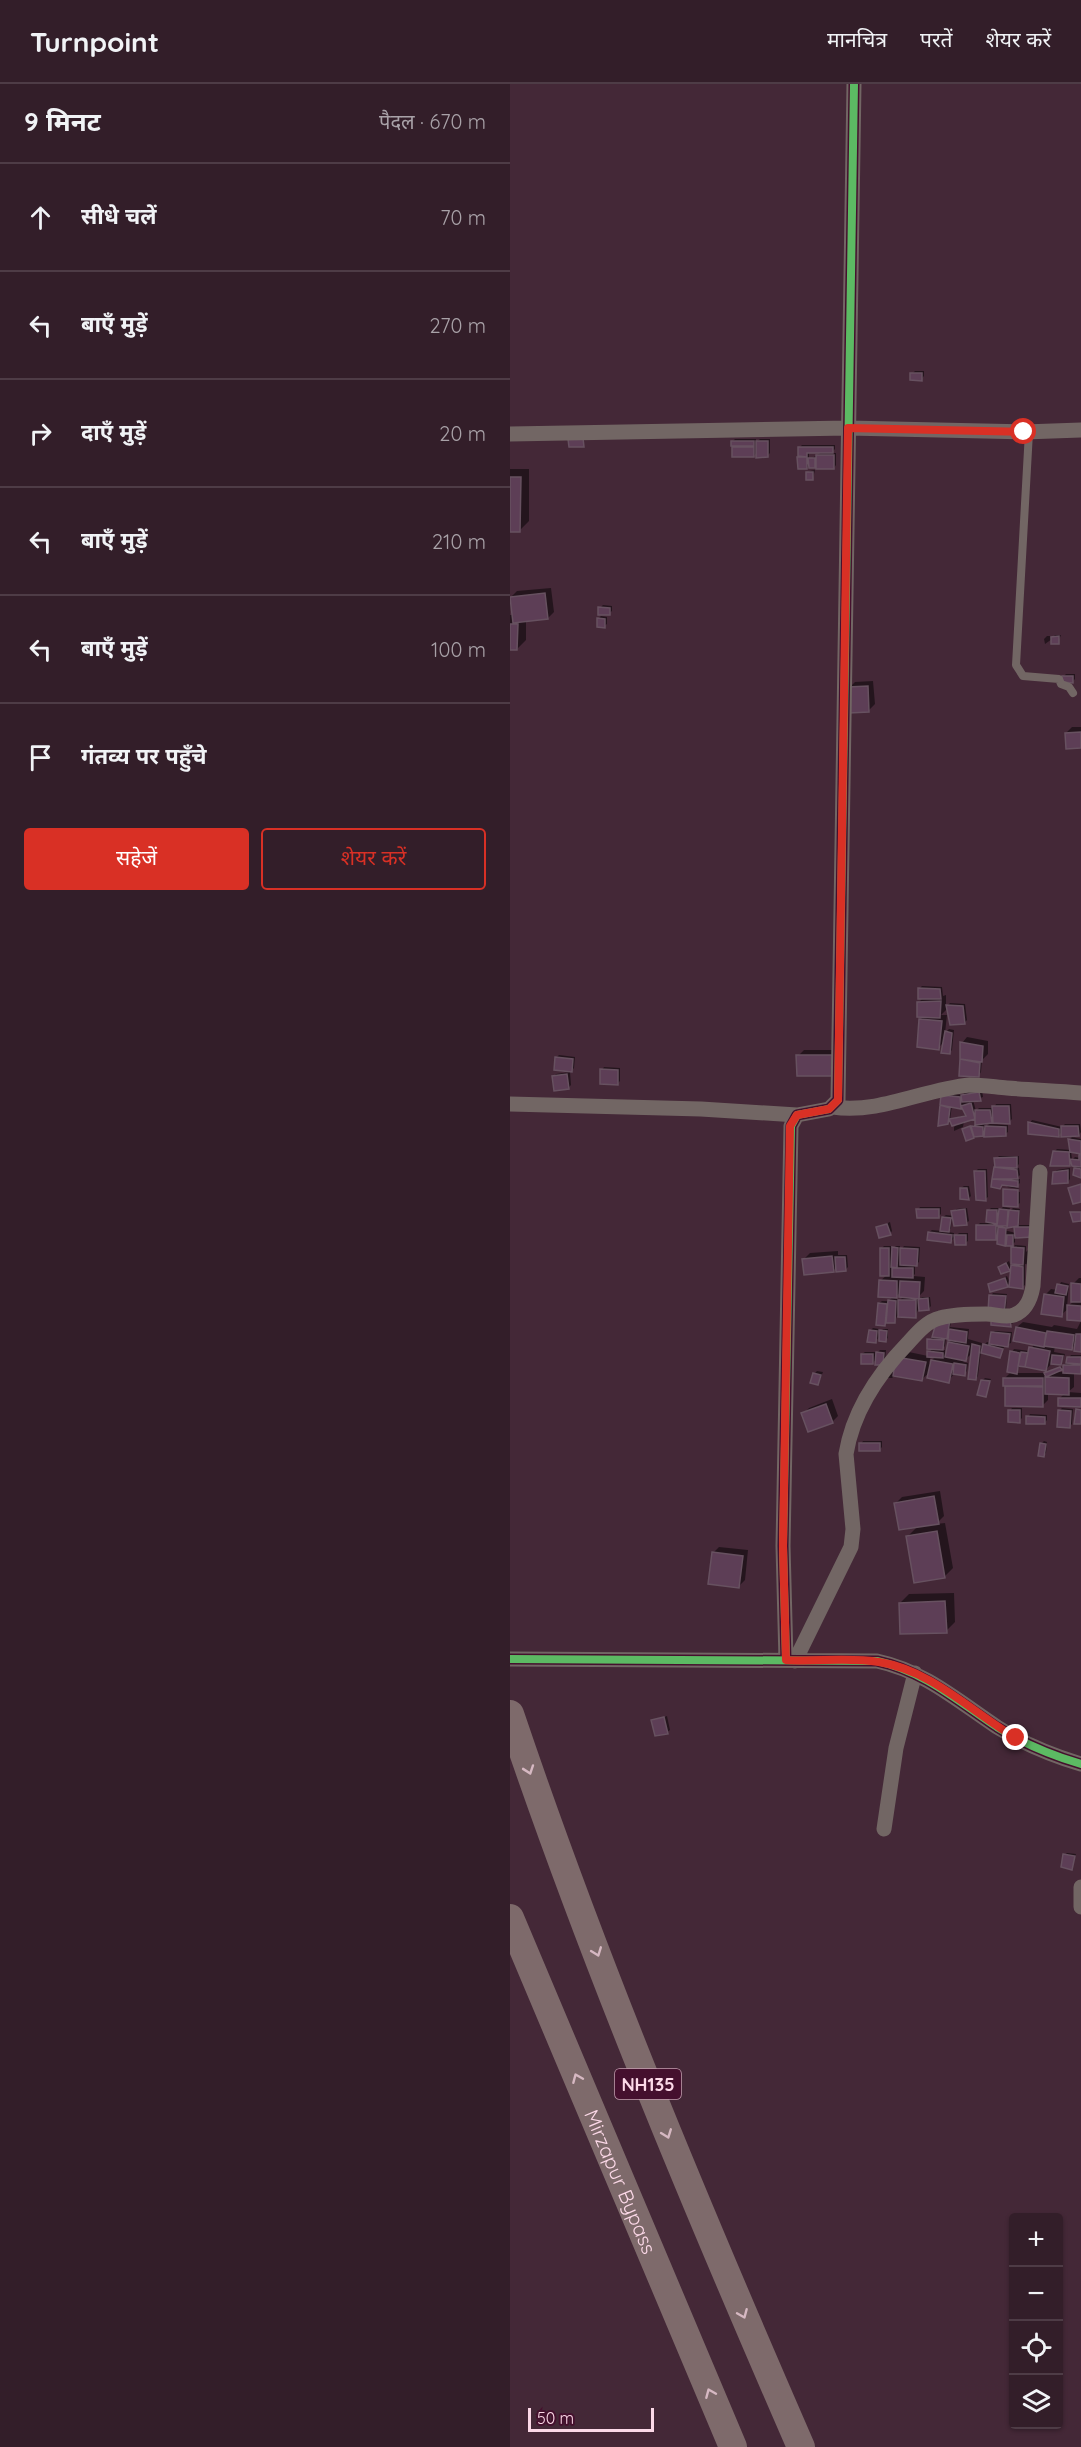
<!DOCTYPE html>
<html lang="hi">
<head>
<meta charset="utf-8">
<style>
	:root { --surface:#331e29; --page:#3e2b35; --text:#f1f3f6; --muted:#a9a2a8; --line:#4e3c46; --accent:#d93025 }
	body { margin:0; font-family:Quicksand,"Noto Sans Devanagari",sans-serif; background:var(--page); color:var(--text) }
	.controls { position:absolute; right:18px; bottom:18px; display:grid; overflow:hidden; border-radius:6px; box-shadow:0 2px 4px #0004 }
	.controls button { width:54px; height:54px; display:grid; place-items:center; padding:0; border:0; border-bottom:2px solid var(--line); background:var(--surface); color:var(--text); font:30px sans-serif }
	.scale { position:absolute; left:18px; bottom:15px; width:126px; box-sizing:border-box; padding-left:6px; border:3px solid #fcd9e8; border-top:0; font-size:16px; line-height:21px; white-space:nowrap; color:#fcd9e8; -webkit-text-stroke:4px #45102e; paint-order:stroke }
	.stop { position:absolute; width:18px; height:18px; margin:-14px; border:4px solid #d93025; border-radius:50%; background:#fff }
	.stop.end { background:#d93025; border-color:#fff; box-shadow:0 2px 6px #0008 }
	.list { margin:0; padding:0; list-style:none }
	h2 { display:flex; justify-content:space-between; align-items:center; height:78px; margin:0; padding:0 24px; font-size:26px }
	h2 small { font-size:20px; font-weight:400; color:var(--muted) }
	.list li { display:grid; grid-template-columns:39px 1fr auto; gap:18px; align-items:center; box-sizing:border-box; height:108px; padding:0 24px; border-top:2px solid var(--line) }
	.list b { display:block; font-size:22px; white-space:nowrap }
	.list em { font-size:20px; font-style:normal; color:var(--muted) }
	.actions { display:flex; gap:12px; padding:18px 24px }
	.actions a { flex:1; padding:14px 0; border:2px solid var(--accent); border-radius:6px; text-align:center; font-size:21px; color:var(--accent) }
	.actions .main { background:var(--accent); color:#fff }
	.icon { flex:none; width:33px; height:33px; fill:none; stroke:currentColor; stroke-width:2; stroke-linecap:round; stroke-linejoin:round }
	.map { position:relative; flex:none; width:571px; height:2363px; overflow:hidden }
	header { display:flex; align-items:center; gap:36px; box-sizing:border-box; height:84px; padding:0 30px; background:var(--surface); border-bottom:2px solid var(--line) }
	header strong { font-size:28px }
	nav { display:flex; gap:33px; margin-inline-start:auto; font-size:21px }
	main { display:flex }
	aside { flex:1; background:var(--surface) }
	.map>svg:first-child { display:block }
</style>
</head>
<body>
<header>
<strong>Turnpoint</strong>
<nav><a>मानचित्र</a><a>परतें</a><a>शेयर करें</a></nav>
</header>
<main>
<aside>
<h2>9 मिनट<small>पैदल · 670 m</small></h2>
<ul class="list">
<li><svg class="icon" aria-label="ahead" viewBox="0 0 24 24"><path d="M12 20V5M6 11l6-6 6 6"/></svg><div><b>सीधे चलें</b></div><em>70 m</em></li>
<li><svg class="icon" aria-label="left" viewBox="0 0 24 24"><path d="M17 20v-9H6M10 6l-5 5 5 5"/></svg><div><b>बाएँ मुड़ें</b></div><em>270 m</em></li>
<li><svg class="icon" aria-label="right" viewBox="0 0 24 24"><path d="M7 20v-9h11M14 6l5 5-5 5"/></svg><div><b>दाएँ मुड़ें</b></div><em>20 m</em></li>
<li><svg class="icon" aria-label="left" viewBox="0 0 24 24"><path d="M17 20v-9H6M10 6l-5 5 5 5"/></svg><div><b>बाएँ मुड़ें</b></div><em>210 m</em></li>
<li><svg class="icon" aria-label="left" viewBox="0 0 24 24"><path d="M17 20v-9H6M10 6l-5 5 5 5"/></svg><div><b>बाएँ मुड़ें</b></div><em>100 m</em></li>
<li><svg class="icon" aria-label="arrive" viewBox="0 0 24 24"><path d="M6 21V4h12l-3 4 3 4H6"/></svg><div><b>गंतव्य पर पहुँचे</b></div></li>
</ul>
<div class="actions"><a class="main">सहेजें</a><a>शेयर करें</a></div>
</aside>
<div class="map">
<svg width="571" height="2363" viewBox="0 0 571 2363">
	<rect width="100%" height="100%" fill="#442837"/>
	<path fill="#0007" fill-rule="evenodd" d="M405 287H414V292L411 295 402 290Z
		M225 355H246V358L250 355H260V369L257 372 247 368 244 372H223L222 358Z
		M292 361H325V365L321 369H326V381L324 384 308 379 304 383 300 380 297 384H289L290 363ZM299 368H312L299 376Z
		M0 385H19V437L10 446H0Z
		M305 386 303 394 297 389 300 387Z
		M41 504 44 528 38 534 16 536V556L7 565H0V531H3L1 513 7 507Z
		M93 521 102 522V527L99 529 90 524Z
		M91 532 97 533V540L94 542 88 535Z
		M545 551H551L548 558 542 555 535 560 534 555 537 552H540L541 555Z
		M556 590H565V595L562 598 554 592Z
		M363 597 365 620 359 626 339 604 345 598Z
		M562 643H571V663L556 649Z
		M412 902 432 903 433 912 436 911V923L440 919 455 920 457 936 454 939 438 924 431 931H437L435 949 439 945 444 946 442 966 439 969 434 958 428 964 410 936 414 932 409 918 414 913 409 905Z
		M457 953 478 957V970L472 976 471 988 469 991 451 990 452 959Z
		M294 966H328L329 984 288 972Z
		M49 971 65 973 64 984 62 986 46 974Z
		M94 983 110 984V997L107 1000 92 986Z
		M60 988 61 1001 58 1004 44 992 46 990Z
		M472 1006 473 1013 463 1016 466 1027 469 1024H484L486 1020H501L502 1035 499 1038 485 1035 481 1038H475L476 1043 479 1040 498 1041V1048L495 1050H474L457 1055 454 1046 467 1040V1033L454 1037 453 1043 444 1047V1043L449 1038 441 1035 457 1031 452 1021 450 1023 442 1021 440 1036 430 1040 432 1011 435 1009 453 1011 455 1008Z
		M522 1036 552 1043 555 1040H570L571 1048 569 1051 552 1048 548 1052 520 1039Z
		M562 1053 571 1055V1069L561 1067 562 1076 565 1073 571 1074V1071V1092L565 1085 569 1081 563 1078 560 1081 544 1068 547 1065 561 1066 559 1056Z
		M489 1072H509V1080L506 1083 509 1084 510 1091 506 1095H510V1099L505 1103 510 1105 497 1103 500 1100 492 1101 490 1103 482 1102 486 1075Z
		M560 1084V1095L558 1098 544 1088 547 1086Z
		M468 1085H477L478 1113 475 1115 465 1088Z
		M454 1102H459L461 1112 458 1115 451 1104Z
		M495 1105 510 1108V1119L507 1121 494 1120Z
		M410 1123H431V1130L429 1132 408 1126Z
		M493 1123 500 1124 499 1128 503 1124 510 1125 509 1141H523L505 1152V1158L502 1161 489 1159V1151L486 1155 467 1142 470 1139H478V1127L481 1124H489V1127ZM506 1141V1149L490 1145V1142Z
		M457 1124 459 1137 456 1139 442 1132 441 1144 438 1148 444 1149V1154L449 1149H458V1157L455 1159 446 1152 441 1157 419 1148 422 1146 432 1147 433 1133 436 1131 444 1132 446 1125Z
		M380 1138 382 1147 380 1150 367 1144Z
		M505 1161 516 1162V1168L520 1164 523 1181 515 1180V1201L512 1203 503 1181 505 1179 503 1164Z
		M374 1162H381V1166L386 1162H390V1167L394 1162 410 1163 409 1178 405 1181V1190L403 1192 415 1193 414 1207 408 1213V1218L412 1213H420L421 1222 418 1225 408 1226 405 1232H387L385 1238 368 1240 369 1219 372 1217H378L383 1213 370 1197 377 1191 371 1165ZM391 1208 394 1212 388 1218V1215L384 1214Z
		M328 1167V1171H337L338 1183 335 1186 327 1183 323 1187 294 1175 300 1169Z
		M499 1177 501 1183 499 1186 489 1184Z
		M497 1192 500 1199 497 1201H480Z
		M569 1194H571V1235L559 1224 551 1231 535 1211 541 1205 547 1206 551 1198 559 1200 557 1223 563 1218V1200Z
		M483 1209 497 1210 496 1226 503 1239 500 1241 481 1212Z
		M442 1233 440 1243 459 1245 458 1255 472 1259 471 1264 477 1258 481 1259 482 1249 485 1247 502 1248 501 1259 495 1261 490 1272 471 1267 468 1292 466 1295 462 1269 453 1278 458 1279 457 1287 454 1290 445 1289 438 1297 420 1288 411 1296 385 1291 382 1294H376L381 1286 385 1288 394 1267 418 1272 422 1264 419 1256 424 1253 429 1236ZM440 1250 442 1255 439 1259 437 1270 435 1269V1266H431L435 1262 436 1254ZM421 1272H426L419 1279Z
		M571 1237V1266L566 1260 561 1265 545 1262 544 1268 555 1270 551 1280H541L536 1286 510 1281 506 1289H543L540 1287 553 1283 561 1271H571V1289L564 1288V1303L558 1308 571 1309V1322L550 1314 555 1309H538V1316L532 1322 496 1321 495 1294 502 1287V1268L504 1265 520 1267 525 1259 507 1243 513 1238 542 1243 544 1241 567 1245ZM555 1282 554 1288H544L551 1285Z
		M363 1244 369 1245 368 1250 373 1245H378V1254L375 1256 370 1252 365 1258 360 1247Z
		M370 1266H376L375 1277 367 1274 363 1279 352 1270 355 1268H365V1271Z
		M307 1287 313 1288 308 1300 304 1290Z
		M475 1294 481 1295 475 1312 473 1296Z
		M322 1315 328 1332 322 1338 293 1330 299 1324Z
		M502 1324H512V1334L509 1337 500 1327Z
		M552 1324 563 1325 562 1340 560 1342 549 1327Z
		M520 1330 537 1331V1336L534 1339 518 1333Z
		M353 1357H372V1363L369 1366 351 1360Z
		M534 1357 537 1358 536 1369 533 1371 531 1360Z
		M430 1407 434 1432 426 1440 435 1439 443 1484 434 1493 397 1453 408 1442 386 1419 392 1413Z
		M209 1463 238 1466 235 1496 229 1502 203 1469Z
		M444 1509 445 1538 436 1547 390 1519 399 1510Z
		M157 1632 160 1646 157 1648 143 1637Z
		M557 1769 566 1770 562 1784 554 1771Z"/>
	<path fill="#5d3e56" stroke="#675160" stroke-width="1.5" d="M400 289H412V297L400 296Z
		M73 354 74 363H59L58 355Z
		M221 357H244V362H221Z
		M246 357H258V373L246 374Z
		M222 363H244V373H222Z
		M288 363H323V369H297V373L288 372Z
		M306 371H324V385H306Z
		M287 373H297V385H288Z
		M298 374H305V384H299Z
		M296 388H303V396H296Z
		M0 393H11L10 448H0Z
		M35 509 38 535 3 539 0 513Z
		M88 523 100 524V531H88Z
		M87 534 95 535V544L87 543Z
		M0 540H8L7 566H0Z
		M549 552V560H541V553Z
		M552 592H563V599L552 598Z
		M358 602 359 628 339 629 338 603Z
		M571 648V664L556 665 555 649Z
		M408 904 430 905 431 915H408Z
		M431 917 430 934 407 933V918Z
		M436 921 453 922 455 940 440 941Z
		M409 935 432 937 429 966 407 963Z
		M435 947 442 949 440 970 431 969Z
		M450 958 473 962 472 978 450 975Z
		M286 971H323V992H287Z
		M45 973 63 975 62 988 44 986Z
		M450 975 470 979 469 993 449 992Z
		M90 985 108 986V1001L90 1000Z
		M57 990 59 1005 44 1007 42 992Z
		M469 1008 471 1017 452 1018 451 1011Z
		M431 1011 450 1013 451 1025 430 1021Z
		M461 1019 465 1035 442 1042 439 1035 456 1032 451 1022Z
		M430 1021 440 1024 438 1040 428 1042Z
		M482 1022H499L500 1040 483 1039Z
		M465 1026H480L482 1039 465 1041Z
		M518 1038 549 1045V1053L518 1050Z
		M460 1042 464 1054 456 1057 452 1045Z
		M461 1042 473 1043V1052L464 1053Z
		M475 1042 496 1043V1052L474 1053Z
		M551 1042H568L569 1052 551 1053Z
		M558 1055 571 1057V1070L560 1068Z
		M543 1067 559 1068 560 1082H540Z
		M569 1071H571V1083L562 1082 560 1075 569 1076Z
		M507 1073V1084L485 1083 484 1074Z
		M484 1083 507 1086 508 1095H482Z
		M564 1084 571 1085V1094L563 1091Z
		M558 1086V1099L542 1100 543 1088Z
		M464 1087H475L476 1117 466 1116Z
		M482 1095 508 1097V1103L492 1101 490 1105 481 1103Z
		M571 1100V1118L563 1120 558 1104Z
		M450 1104H457L459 1116 450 1115Z
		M493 1105 508 1106V1123L493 1122Z
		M406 1125H429V1134H407Z
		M455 1125 457 1141 444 1142 441 1127Z
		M489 1125 498 1126 497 1142H487Z
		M477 1126H487V1140L476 1138Z
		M499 1126 509 1127 508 1142 497 1144Z
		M560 1128H571V1137L563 1138Z
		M432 1133 441 1134 439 1148 430 1147Z
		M377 1140 381 1151 369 1154 366 1143Z
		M466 1141H486V1156H466Z
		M488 1143 496 1144 495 1162 487 1160Z
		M504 1143H521L522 1153 505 1154Z
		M418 1148 442 1151 441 1159 417 1156Z
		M444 1151H456V1161H445Z
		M497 1151H503V1162H496Z
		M382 1163 388 1164 387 1184 381 1183Z
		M501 1163 514 1164 513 1181 501 1180Z
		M370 1164H379V1192H370Z
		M390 1164 408 1165 407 1182 390 1181Z
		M322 1172 324 1188 294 1191 292 1175Z
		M325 1173H335L336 1187 326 1188Z
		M496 1179 500 1187 491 1190 488 1183Z
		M501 1181 513 1183V1205L499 1203Z
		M382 1184H403V1194L382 1193Z
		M495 1194 498 1203 480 1208 478 1200Z
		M369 1196 387 1197V1214L368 1213Z
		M390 1197 410 1198 409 1215 389 1213Z
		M561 1199 571 1200V1218H561Z
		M547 1200 558 1202 556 1211 545 1209Z
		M534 1210 554 1213 552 1233 531 1230Z
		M479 1211 496 1212 494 1230 478 1228Z
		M418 1214 419 1226 409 1227 408 1215Z
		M378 1216 386 1217 385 1239H376Z
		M388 1216H406V1234L388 1233Z
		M368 1219 377 1220 375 1242 366 1241Z
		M557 1221 571 1222V1237L557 1236Z
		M481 1232 500 1233 501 1243 481 1241Z
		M427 1235H440L437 1255 422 1253Z
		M506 1243 536 1249 534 1263 503 1257Z
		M439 1245 457 1248 456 1259 438 1256Z
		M359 1246 367 1247 366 1259 357 1258Z
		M369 1246 377 1247 376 1258 369 1257Z
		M537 1247 564 1251 562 1266 534 1262Z
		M481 1248 500 1250 498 1263 479 1260Z
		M566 1250H571V1268L564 1267Z
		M417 1255 434 1256 433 1266 417 1265Z
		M438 1258 459 1262 456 1277 435 1273Z
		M462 1260 470 1262 466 1296 458 1295Z
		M473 1260 493 1265 490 1274 471 1269Z
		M519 1263 540 1267 536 1287 515 1283Z
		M417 1267 433 1269V1274L417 1273Z
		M500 1267 510 1269 507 1290 497 1288Z
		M366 1268 374 1269 373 1281H365Z
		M511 1268 518 1269 515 1283 508 1282Z
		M351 1270H363V1280H351Z
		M542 1271 553 1272 551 1281 541 1280Z
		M386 1273 416 1278 412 1297 383 1292Z
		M557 1273H571V1280L556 1279Z
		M421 1276 443 1280 439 1299 417 1294Z
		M444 1279 456 1281 455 1292 443 1290Z
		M553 1281H571V1290L553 1289Z
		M550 1283 552 1286 536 1293 534 1289Z
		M303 1289 311 1291 308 1301 300 1299Z
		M535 1293 559 1294V1311L535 1310Z
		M493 1294H533V1302H493Z
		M471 1296 480 1297 476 1313 467 1311Z
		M495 1302 533 1303V1323L495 1322Z
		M548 1314H571V1323L548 1322Z
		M316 1320 323 1339 298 1348 291 1329Z
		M566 1325 571 1326V1340H564Z
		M498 1326H510V1339L498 1338Z
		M548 1326 561 1327 560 1344 547 1343Z
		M516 1332 535 1333V1340H516Z
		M349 1359H370V1367H349Z
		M530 1359 536 1360 534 1373 528 1372Z
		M424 1412 429 1440 389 1446 384 1419Z
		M427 1447 435 1494 404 1499 396 1452Z
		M202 1468 233 1472 229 1504 198 1500Z
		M435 1517 437 1549 390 1550 389 1519Z
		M154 1633 158 1650 145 1652 141 1636Z
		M553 1770 565 1772 562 1786 551 1783Z"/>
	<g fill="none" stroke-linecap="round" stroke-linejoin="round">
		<path stroke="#726664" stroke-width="8" d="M519 348 506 581 513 592 549 595 551 600 559 603 563 609"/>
		<path stroke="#726664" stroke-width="15" d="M0 350 338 344 514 348 571 346
			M0 1020 191 1025 287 1031
			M323 1023C370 1030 414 1005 460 1001 472 1001 485 1003 497 1004 522 1006 546 1007 571 1009
			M0 1575 367 1577C414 1587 448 1617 487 1643 514 1660 541 1671 571 1680
			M276 1576 273 1462 281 1042 287 1031 319 1025 328 1016 344 0
			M285 1577 341 1463 343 1445 336 1370C343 1327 368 1290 398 1259 407 1249 417 1237 430 1234 444 1230 463 1230 476 1230 485 1230 496 1234 504 1231 517 1226 521 1214 523 1202L530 1088
			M374 1745 386 1664 405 1589
			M571 1803V1823"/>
		<g stroke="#7e6a6b" stroke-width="28">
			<path d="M0 1630C84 1879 186 2122 291 2363"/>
			<path id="s1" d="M0 1834 223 2363"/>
		</g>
		<g stroke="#45102e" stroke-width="11">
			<path id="cycleway" d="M0 1575 367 1577C414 1587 448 1617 487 1643 514 1660 541 1671 571 1680
				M276 1576 273 1462 281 1042 287 1031 319 1025 328 1016 344 0"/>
		</g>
		<use href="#cycleway" stroke="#5cba63" stroke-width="8"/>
	</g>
	<defs><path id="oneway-chevron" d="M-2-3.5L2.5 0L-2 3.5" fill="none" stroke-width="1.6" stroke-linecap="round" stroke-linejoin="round" transform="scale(1.5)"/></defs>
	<g stroke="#d6b8c2">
		<use href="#oneway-chevron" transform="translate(19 1686) rotate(71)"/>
		<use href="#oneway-chevron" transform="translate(87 1868) rotate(69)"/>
		<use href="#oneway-chevron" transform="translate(67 1994) rotate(-113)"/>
		<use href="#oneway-chevron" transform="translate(157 2050) rotate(69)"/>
		<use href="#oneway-chevron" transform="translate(233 2230) rotate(67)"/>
		<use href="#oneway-chevron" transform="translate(200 2309) rotate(-113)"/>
	</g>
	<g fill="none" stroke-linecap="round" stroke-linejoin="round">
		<path stroke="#d93025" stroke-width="8" d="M506 1654C462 1628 421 1586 369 1578 338 1573 306 1578 276 1576L273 1462 280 1042 287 1031 319 1025 328 1016 338 344 514 348"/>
	</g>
	<g text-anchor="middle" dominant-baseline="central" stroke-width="4.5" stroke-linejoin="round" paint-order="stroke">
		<rect fill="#45102e" stroke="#c59db0" stroke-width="1.5" x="105" y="1985" width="66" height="30" rx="4.5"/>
		<g font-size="18" font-weight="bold" fill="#fcd9e8">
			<text x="138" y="2000">NH135</text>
		</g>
		<g font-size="20" fill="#fcd9e8" stroke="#45102e">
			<text stroke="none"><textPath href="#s1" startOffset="286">Mirzapur Bypass</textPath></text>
		</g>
	</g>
</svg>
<div class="controls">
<button>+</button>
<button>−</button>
<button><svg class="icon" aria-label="locate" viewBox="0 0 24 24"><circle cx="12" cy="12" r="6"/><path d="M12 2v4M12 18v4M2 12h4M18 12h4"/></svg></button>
<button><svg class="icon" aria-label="layers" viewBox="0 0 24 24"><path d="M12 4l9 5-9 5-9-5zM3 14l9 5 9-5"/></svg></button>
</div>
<div class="scale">50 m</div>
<div class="stop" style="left:514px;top:348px"></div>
<div class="stop end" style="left:506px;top:1654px"></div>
</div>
</main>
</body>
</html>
